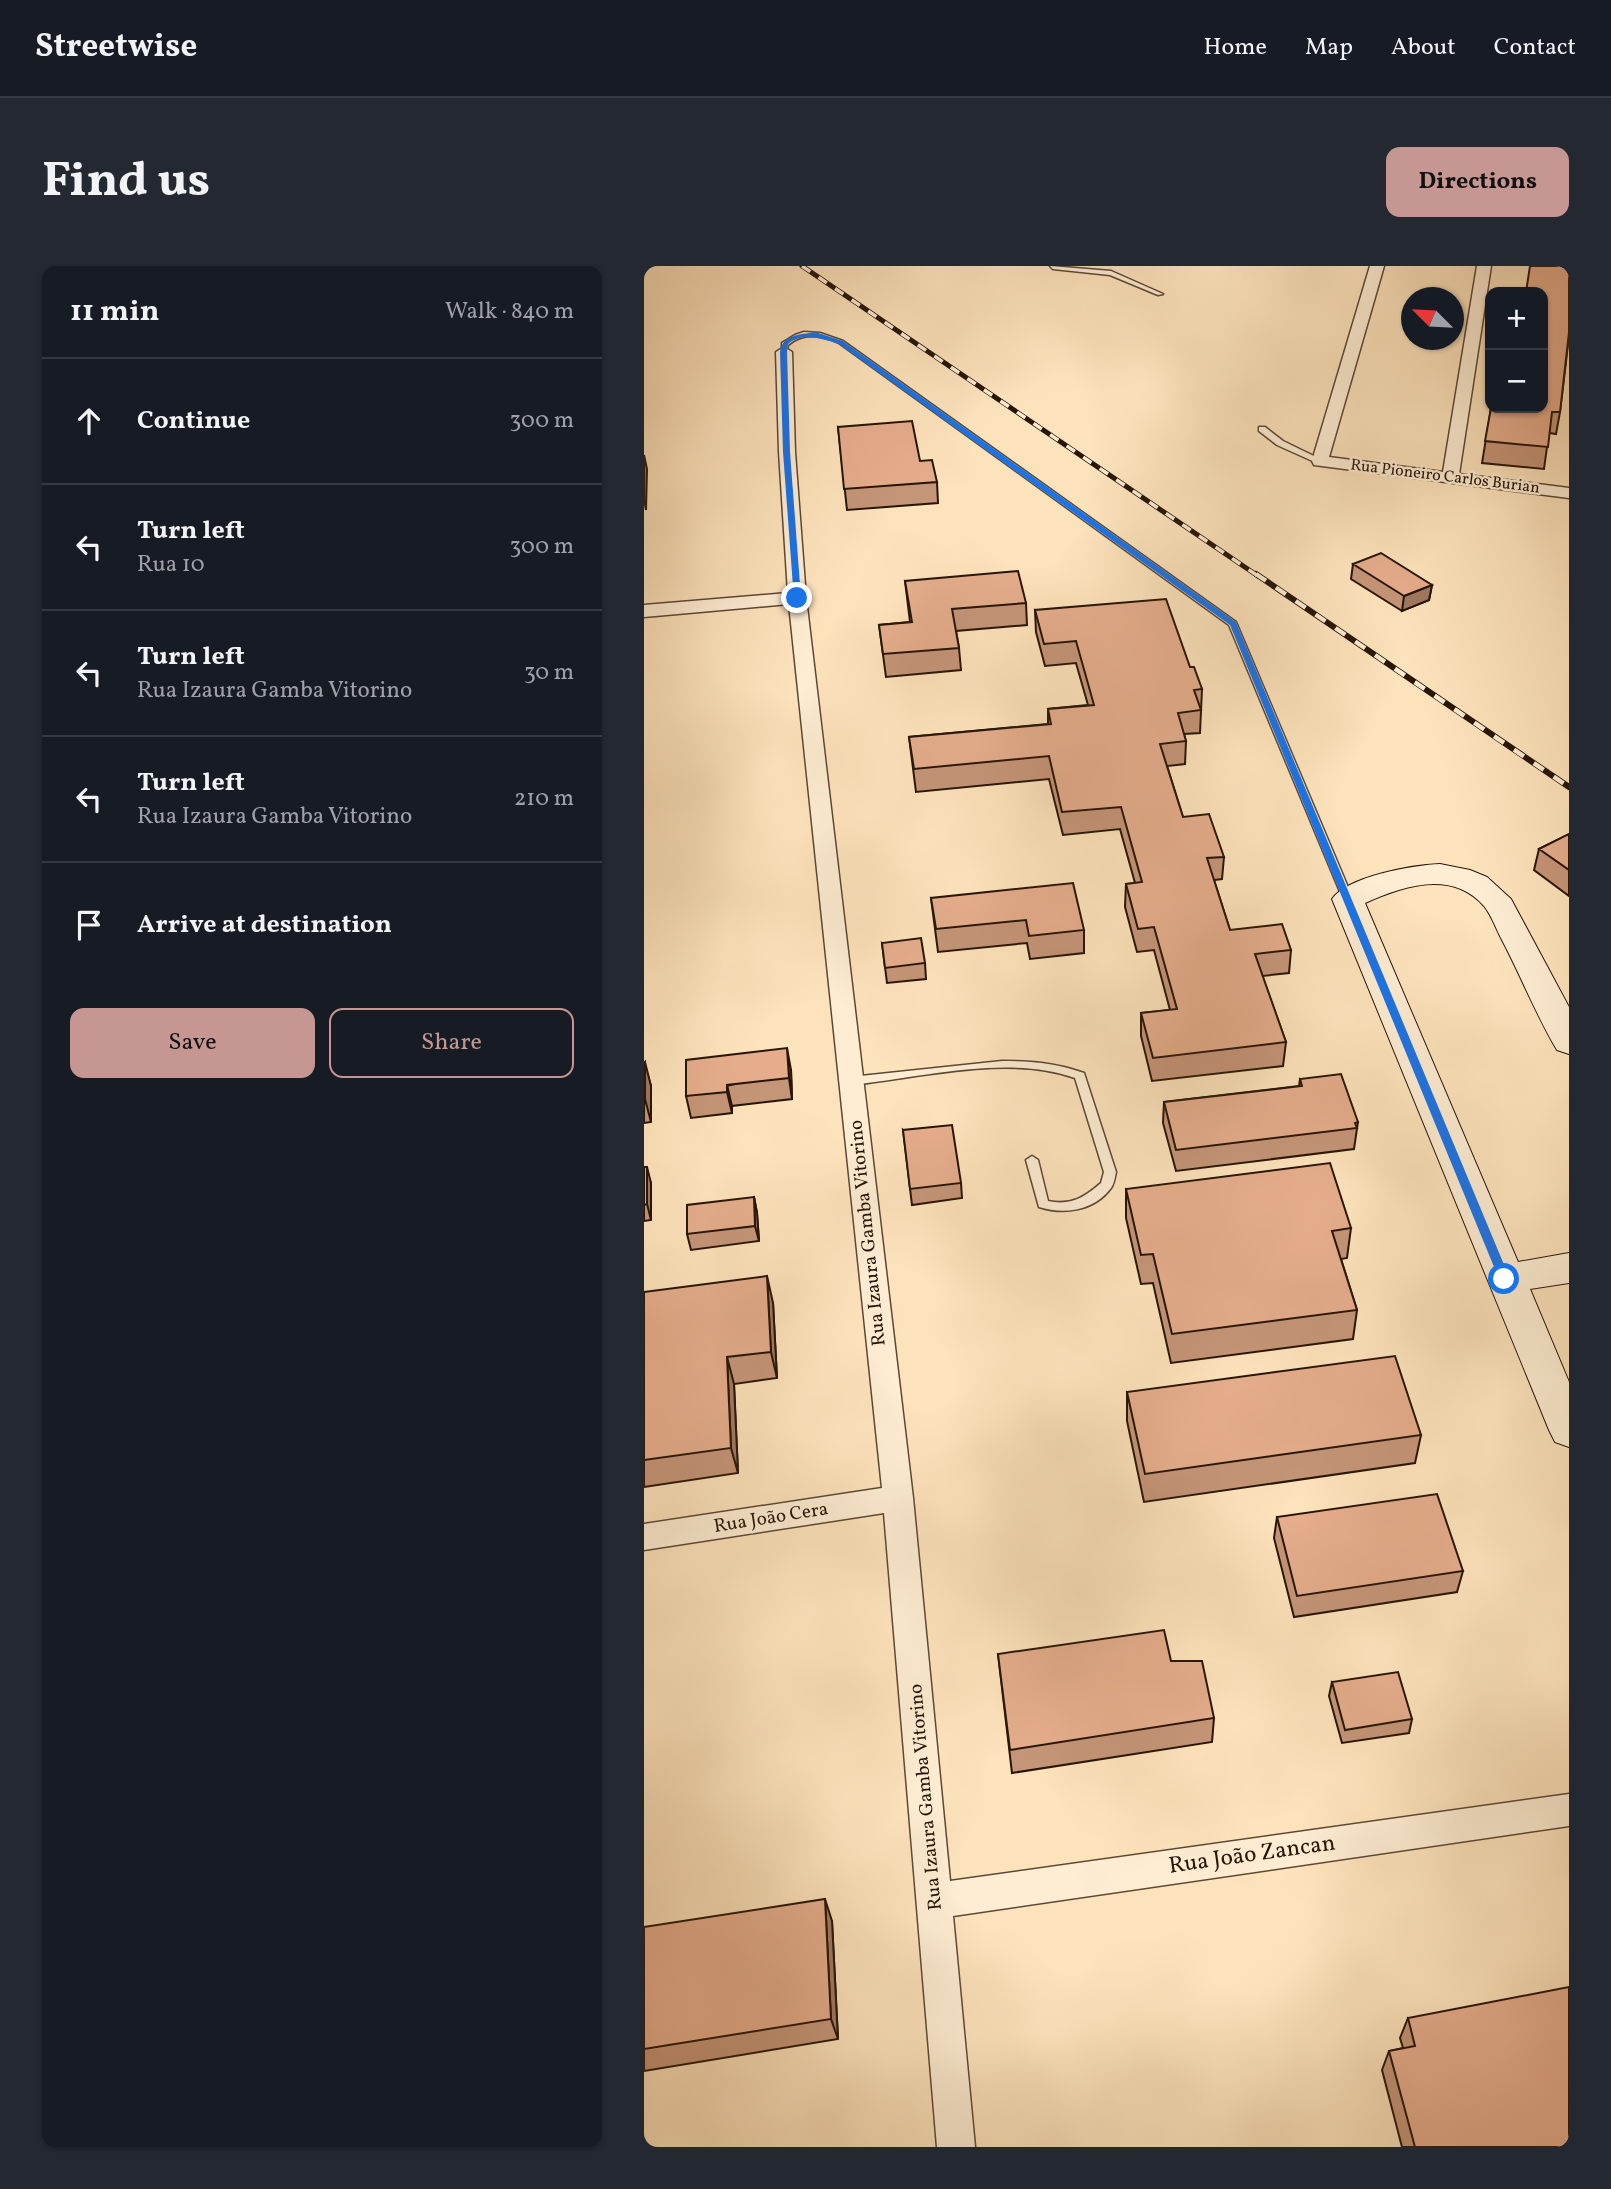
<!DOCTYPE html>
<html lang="en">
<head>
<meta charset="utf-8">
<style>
	:root { --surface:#171b24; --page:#242831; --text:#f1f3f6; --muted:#9ea1a6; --line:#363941; --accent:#c59692 }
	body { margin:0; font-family:Vollkorn,serif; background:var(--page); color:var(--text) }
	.controls { position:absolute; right:21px; top:21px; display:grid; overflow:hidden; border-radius:14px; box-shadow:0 2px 5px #0004 }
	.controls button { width:63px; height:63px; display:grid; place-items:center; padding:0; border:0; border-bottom:2px solid var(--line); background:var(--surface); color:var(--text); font:35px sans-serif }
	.compass { position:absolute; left:757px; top:21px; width:63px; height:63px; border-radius:50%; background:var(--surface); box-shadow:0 2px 5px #0004; rotate:294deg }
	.stop { position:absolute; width:21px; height:21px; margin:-16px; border:5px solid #1a73e8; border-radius:50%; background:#fff }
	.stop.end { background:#1a73e8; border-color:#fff; box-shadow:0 2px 7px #0008 }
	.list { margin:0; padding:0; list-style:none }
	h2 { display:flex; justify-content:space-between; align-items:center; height:91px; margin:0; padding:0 28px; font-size:30px }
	h2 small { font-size:23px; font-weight:400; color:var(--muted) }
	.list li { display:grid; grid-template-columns:46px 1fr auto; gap:21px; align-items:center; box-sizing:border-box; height:126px; padding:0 28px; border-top:2px solid var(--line) }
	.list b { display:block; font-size:26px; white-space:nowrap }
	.list p { margin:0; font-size:23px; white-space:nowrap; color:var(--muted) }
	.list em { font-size:23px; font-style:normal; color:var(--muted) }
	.actions { display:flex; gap:14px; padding:21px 28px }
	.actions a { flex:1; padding:16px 0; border:2px solid var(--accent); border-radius:14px; text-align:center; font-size:24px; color:var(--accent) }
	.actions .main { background:var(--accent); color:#111 }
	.icon { flex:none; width:38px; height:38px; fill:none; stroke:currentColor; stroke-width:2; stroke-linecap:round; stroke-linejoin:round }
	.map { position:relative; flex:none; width:925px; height:1881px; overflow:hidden; border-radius:14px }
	header { display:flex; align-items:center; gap:42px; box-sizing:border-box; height:98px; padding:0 35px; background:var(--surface); border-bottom:2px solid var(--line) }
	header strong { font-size:33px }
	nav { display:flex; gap:38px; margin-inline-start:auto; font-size:24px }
	.intro { display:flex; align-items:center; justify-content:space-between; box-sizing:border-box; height:168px; padding:0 42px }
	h1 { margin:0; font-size:49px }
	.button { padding:18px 32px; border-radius:14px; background:var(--accent); color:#111; font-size:24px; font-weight:700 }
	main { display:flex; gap:42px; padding:0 42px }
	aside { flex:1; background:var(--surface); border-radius:14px; box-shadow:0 2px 5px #0004 }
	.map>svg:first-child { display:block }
</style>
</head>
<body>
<header>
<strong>Streetwise</strong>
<nav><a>Home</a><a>Map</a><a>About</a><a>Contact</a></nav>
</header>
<div class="intro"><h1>Find us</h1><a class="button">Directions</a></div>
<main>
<aside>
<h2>11 min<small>Walk · 840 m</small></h2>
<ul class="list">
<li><svg class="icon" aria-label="ahead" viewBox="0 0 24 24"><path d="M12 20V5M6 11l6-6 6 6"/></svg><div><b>Continue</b></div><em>300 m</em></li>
<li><svg class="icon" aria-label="left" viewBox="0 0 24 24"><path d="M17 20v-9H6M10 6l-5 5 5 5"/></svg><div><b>Turn left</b><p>Rua 10</p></div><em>300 m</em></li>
<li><svg class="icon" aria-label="left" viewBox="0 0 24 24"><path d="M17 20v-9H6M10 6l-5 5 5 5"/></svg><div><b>Turn left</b><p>Rua Izaura Gamba Vitorino</p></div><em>30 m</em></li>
<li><svg class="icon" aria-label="left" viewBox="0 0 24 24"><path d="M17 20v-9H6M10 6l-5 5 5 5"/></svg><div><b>Turn left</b><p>Rua Izaura Gamba Vitorino</p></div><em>210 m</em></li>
<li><svg class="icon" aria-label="arrive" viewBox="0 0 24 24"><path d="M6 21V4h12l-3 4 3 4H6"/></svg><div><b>Arrive at destination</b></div></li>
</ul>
<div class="actions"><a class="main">Save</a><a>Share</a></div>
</aside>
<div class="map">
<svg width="925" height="1881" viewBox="0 0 925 1881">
	<rect width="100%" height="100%" fill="#fde3bc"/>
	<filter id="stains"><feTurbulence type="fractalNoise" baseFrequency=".00286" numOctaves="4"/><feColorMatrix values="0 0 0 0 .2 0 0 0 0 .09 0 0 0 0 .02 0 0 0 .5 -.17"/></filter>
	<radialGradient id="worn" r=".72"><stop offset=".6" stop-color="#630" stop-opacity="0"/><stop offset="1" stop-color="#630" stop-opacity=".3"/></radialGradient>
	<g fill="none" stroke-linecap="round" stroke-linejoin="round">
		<g stroke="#5c4835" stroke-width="3">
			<path id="lane" d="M406 0 467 5 519 28 514 29 466 9 409 3Z
				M160 66 176 67 199 75 592 356 709 633 708 635 704 636 699 633 585 359 195 77C178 69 159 66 144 79L142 87H138V77L151 69Z
				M615 161H621L639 175 680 195 673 197 633 179 615 165Z
				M358 795C387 795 412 797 440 807L472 906C471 911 470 918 467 922 450 945 420 949 395 941L382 894 388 890 394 894 404 935C427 940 441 931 457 917L460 906 431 812C364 788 277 812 207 819L201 815 207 811Z"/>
		</g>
		<g stroke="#5c4835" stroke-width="3">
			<path id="street" d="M726 0H740L685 191 799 206 833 0H847L815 208 925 222V232L670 199 668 195Z
				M140 81 148 86 151 186 162 332 269 1232 306 1615 925 1528V1560L309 1650 331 1881H293L240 1247 0 1284V1258L238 1222 145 338 0 351V339L144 327 135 186 132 86Z"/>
		</g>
		<g stroke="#271508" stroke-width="2">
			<path id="secondary" d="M796 598 826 604 843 611 867 633 925 741V788L913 784C892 749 877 710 858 674 852 663 848 650 840 640 808 603 759 620 721 637L874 996 925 987V1017L886 1023 925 1116V1181L911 1176 905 1164 688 633C704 610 770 599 796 598Z"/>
		</g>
		<use href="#lane" fill="#feedd3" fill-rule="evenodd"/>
		<use href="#street" fill="#feedd3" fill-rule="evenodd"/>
		<use href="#secondary" fill="#feedd3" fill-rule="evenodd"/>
		<g stroke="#271508" stroke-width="5">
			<path id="rail-far1" d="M158 0 614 310"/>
		</g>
		<g stroke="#271508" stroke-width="6">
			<path id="rail" d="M612 308 925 521"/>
		</g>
		<use href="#rail-far1" stroke="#feedd3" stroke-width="3.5" stroke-dasharray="10" stroke-linecap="butt"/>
		<use href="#rail" stroke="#feedd3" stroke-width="4.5" stroke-dasharray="12" stroke-linecap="butt"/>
	</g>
	<path fill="#c59578" stroke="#271508" stroke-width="2" d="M925 0V79H924L916 146 912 168 905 167 900 203 838 197 847 142H899Z
		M194 161 276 195 293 216 294 237 203 244Z
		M709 298 788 319 785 334 758 345 707 313Z
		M261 315 382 337 383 359 312 365 315 382 317 404 242 411 235 359 266 356Z
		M391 344 546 401 558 423 556 467 540 468 542 475 541 498 523 500 539 551 580 591 578 613 570 614 586 664 647 684 645 707 618 710 642 776 639 800 508 815 497 770V747L526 744 510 684 493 686 481 641 482 618 491 617 476 563 419 569 405 513 272 526 265 471 404 458V443L444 439 432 397 401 400 392 366Z
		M925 568V630L890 604 895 583Z
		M287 632 440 664V687L386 693 383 677 294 686Z
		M238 677 281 697 282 713 243 717Z
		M0 797 7 820V856L0 857Z
		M147 804 148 833 88 840V847L47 852 42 830Z
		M656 813 714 856 710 883 532 905 519 857 520 836 655 820Z
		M259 864 317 917 318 932 268 939Z
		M0 901 7 917V954L0 955Z
		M482 923 707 962 703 992 697 993 713 1044 709 1073 527 1097 509 1017 497 1018 482 952Z
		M110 931 113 947 115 975 47 984 43 968Z
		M0 1026 129 1037 133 1112 90 1118 94 1207 0 1221Z
		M483 1126 777 1169 771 1197 500 1236 483 1155Z
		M633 1251 819 1305 813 1326 650 1351 630 1272Z
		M354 1388 527 1395 570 1452 568 1476 368 1507Z
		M688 1416 768 1453 765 1467 698 1477 685 1430Z
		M188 1655 194 1773 0 1805V1661Z
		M764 1752 925 1881H758L738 1804 745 1785 759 1782 756 1772Z"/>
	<path fill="#a07962" stroke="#271508" stroke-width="2" d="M0 189 3 203 2 244 0 233Z
		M788 319 785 334 758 345 760 330Z
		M143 782 147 804 148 833 145 812Z
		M1 796 7 820V856L1 833Z
		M83 819 88 840V847L83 826Z
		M3 901 7 917V954L3 938Z
		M110 931 113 947 115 975 111 960Z
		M123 1010 129 1037 133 1112 127 1086Z
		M83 1091 90 1118 94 1207 87 1182Z
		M181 1633 188 1655 194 1773 187 1753Z"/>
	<path fill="#e5ad8c" stroke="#271508" stroke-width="2" d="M886 0H925V66L916 146H908L904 181 841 175 847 142H899V26H882Z
		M268 155 276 195 288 194 293 216 200 223 194 161Z
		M737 287 788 319 760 330 709 298Z
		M374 305 382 337 308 343 315 382 239 388 235 359 268 356 261 315Z
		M522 333 546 401H550L558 423 550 424 557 444 534 447 542 475 516 478 539 551 565 548 580 591 563 592 586 664 638 658 647 684 611 688 642 776 509 792 497 747 533 743 510 661 494 663 482 618 498 616 477 541 418 546 405 490 270 503 265 471 407 458 404 443 450 439 432 375 400 378 391 344Z
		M925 568V604L895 583Z
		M429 617 440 664 385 670 382 654 292 663 287 632Z
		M277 672 281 697 241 702 238 677Z
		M143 782 145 812 83 819V826L42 830V794Z
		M1 796V833H0V797Z
		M697 808 714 856 711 857 713 862 532 884 520 836 658 820 656 813Z
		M308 859 317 917 266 923 259 864Z
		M686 897 707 962 688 965 713 1044 528 1068 509 988 497 989 482 923Z
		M0 901H3V938L0 939Z
		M110 931 111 960 43 968V939Z
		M123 1010 127 1086 83 1091 87 1182 0 1194V1026Z
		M751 1090 777 1169 501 1208 483 1126Z
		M793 1228 819 1305 653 1330 633 1251Z
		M520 1364 527 1395H558L570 1452 366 1484 354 1388Z
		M754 1406 768 1453 701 1464 688 1416Z
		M181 1633 187 1753 0 1783V1661Z
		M925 1721V1881H771L745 1785 771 1780 764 1752Z"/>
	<path fill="#1a73e8" d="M171 66 199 75 592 356 866 1013 865 1016H856L855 1013 586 359 195 78C178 73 158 66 144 78L143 86 146 186 157 332 150 334 139 186 136 86C138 68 156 69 171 66Z"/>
	<g text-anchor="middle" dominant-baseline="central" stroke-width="5" stroke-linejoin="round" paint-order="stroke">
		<g font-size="16" fill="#271508" stroke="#feedd3">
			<text transform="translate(801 211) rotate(7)">Rua Pioneiro Carlos Burian</text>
		</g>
		<g font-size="19" fill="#271508" stroke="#feedd3">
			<text transform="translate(224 967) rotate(-96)">Rua Izaura Gamba Vitorino</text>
			<text transform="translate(127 1252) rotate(-9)">Rua João Cera</text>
			<text transform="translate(282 1531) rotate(-95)">Rua Izaura Gamba Vitorino</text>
		</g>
		<g font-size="23" fill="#271508" stroke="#feedd3">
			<text transform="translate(608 1589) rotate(-8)">Rua João Zancan</text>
		</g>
	</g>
	<rect width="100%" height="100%" filter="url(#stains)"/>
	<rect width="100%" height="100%" fill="url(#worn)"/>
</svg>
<div class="controls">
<button>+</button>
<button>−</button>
</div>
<svg class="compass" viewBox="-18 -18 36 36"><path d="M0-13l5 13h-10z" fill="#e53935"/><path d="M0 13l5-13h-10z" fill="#9ea1a6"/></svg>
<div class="stop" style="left:860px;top:1013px"></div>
<div class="stop end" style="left:153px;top:332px"></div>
</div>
</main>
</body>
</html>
